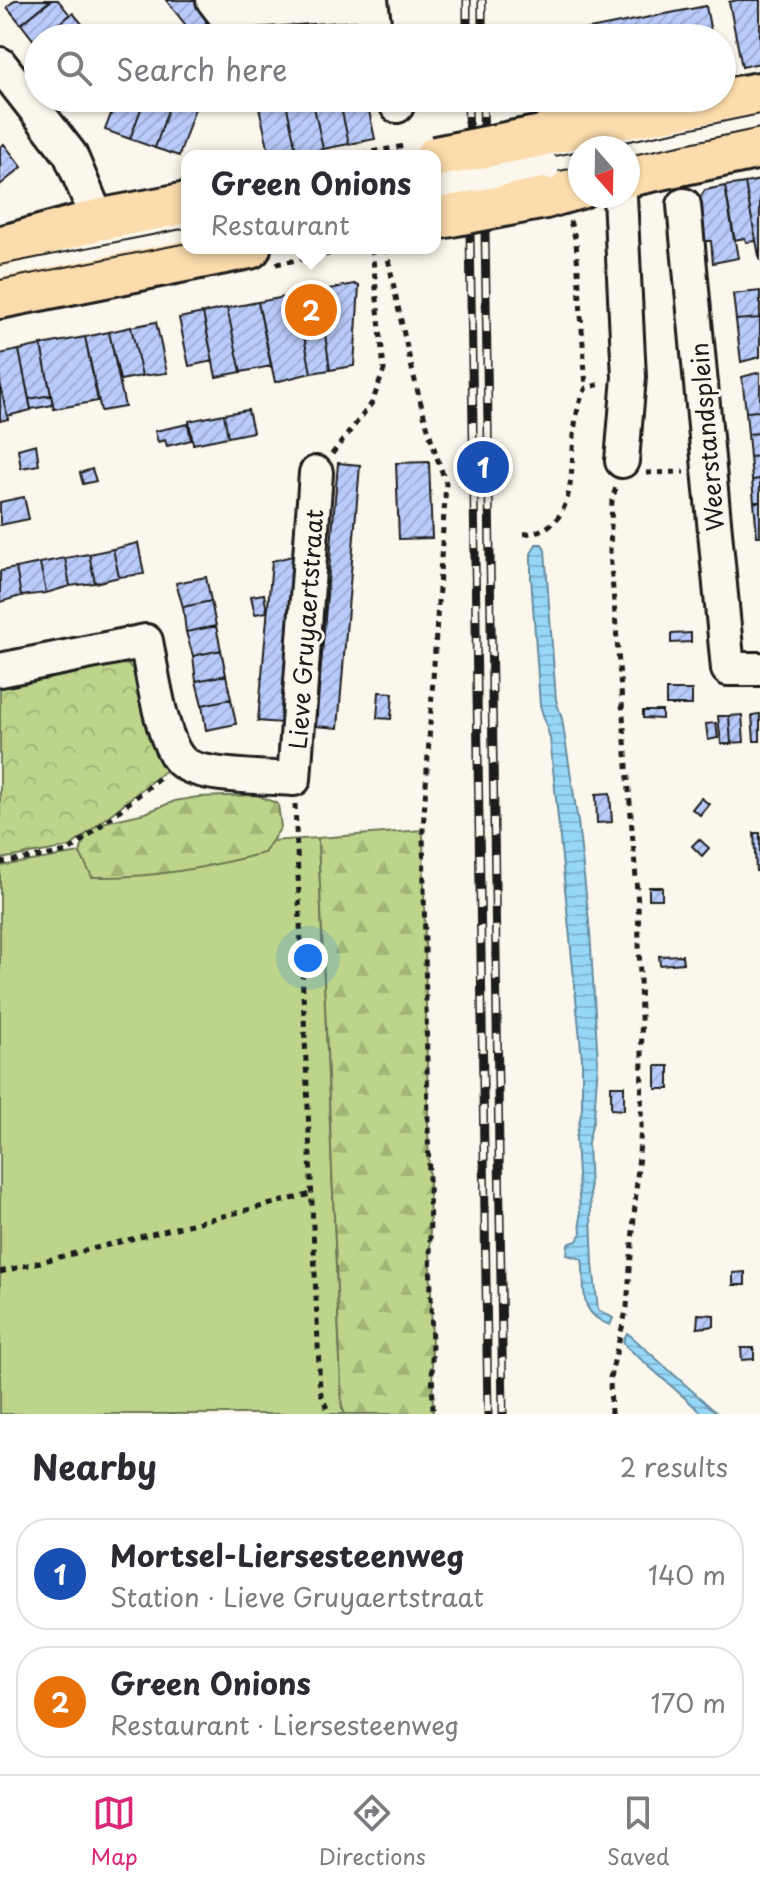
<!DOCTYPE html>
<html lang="en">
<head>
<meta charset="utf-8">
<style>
	:root { --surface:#fff; --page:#f2f2f3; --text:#2b2b33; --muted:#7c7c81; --line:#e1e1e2; --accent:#db2777 }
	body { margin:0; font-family:"Playpen Sans",sans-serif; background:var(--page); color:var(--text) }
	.compass { position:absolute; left:568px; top:136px; width:72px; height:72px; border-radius:50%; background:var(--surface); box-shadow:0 2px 6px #0004; rotate:160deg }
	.you { position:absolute; left:308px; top:958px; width:28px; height:28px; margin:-20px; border:6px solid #fff; border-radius:50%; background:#1a73e8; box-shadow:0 0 0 12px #1a73e833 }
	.badge { display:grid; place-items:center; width:52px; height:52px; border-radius:50%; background:var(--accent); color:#fff; font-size:26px; font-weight:700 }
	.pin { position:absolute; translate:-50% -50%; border:4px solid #fff; box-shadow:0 2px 8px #0006 }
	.popup { position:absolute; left:181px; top:150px; width:260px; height:104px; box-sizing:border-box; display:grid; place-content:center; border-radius:16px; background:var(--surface); filter:drop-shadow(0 2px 6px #0005); font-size:26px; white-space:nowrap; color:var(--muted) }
	.popup b { font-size:30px; color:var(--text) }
	.popup::after { content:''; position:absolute; left:50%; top:100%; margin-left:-16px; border:16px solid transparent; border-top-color:var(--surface) }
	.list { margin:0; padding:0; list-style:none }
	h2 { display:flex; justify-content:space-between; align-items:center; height:104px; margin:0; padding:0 32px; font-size:34px }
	h2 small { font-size:26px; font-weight:400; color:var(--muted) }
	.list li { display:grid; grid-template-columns:52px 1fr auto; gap:24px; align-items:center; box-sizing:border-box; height:112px; margin:0 16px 16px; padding:0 16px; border:2px solid var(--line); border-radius:32px }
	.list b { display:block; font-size:30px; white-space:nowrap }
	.list p { margin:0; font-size:26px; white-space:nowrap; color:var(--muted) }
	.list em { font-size:26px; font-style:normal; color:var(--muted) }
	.icon { flex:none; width:44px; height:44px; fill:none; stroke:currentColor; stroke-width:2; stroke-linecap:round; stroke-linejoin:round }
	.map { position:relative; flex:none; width:760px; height:1414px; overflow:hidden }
	.search { position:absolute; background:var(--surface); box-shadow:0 2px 6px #0004; left:24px; right:24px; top:24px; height:88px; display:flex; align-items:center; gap:20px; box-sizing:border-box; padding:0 28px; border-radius:44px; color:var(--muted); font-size:30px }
	.sheet { height:360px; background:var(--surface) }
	nav { display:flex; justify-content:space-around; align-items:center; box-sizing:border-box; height:112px; border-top:2px solid var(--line); background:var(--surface); font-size:22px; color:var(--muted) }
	nav a { display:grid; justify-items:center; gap:4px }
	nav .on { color:var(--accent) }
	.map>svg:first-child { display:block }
</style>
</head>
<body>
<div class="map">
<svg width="760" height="1414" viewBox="0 0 760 1414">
	<defs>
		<pattern id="forest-firs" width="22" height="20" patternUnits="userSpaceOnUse" patternTransform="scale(2)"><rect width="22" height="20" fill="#bcd58b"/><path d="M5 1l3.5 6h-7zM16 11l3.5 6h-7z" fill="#a1b677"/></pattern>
		<pattern id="park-crowns" width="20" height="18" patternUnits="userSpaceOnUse" patternTransform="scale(2)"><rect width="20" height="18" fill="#bcd58b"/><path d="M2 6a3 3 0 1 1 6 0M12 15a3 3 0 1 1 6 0" fill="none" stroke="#a1b677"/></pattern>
		<pattern id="water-rules" width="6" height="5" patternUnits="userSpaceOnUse" patternTransform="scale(2)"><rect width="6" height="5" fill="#96d7f8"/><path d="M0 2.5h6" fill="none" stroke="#81b8d4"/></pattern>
		<pattern id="building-hatch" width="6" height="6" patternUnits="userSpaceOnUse" patternTransform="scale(2)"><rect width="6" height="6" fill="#b9cbfb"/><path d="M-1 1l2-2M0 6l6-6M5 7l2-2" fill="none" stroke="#9eaed7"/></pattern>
	</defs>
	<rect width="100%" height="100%" fill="#fbf7ec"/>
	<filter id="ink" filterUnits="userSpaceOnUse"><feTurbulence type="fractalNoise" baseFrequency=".0125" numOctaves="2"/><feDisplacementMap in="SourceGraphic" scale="16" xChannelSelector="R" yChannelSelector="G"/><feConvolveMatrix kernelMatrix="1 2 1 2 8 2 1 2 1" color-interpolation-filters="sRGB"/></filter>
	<g filter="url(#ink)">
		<path fill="#bcd58b" stroke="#6c7854" stroke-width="2" d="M318 838 342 1407 345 1414H0V866L80 853Z"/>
		<path fill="url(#forest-firs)" stroke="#6c7854" stroke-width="2" d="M257 795 278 804 281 827 264 853C204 868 155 878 92 877L80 853 88 826 145 813 175 801 198 797Z
			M423 830 433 1414H345L342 1407 318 838Z"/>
		<path fill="url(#park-crowns)" stroke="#6c7854" stroke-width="2" d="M100 660 129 665 145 684 172 765 70 847 0 859V680Z"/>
		<path fill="url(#water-rules)" stroke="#658ca0" stroke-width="2" d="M536 544H542L545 550 556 700 562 719 578 822 590 931 598 1063 594 1117 588 1142 593 1264 598 1310 613 1318 610 1325C575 1312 587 1289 582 1259L567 1255 568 1244 577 1241 581 1234 576 1138 582 1109V1059L550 738 540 705 531 577V554Z
			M627 1333 631 1336 718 1414H703L626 1346 623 1341Z"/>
		<path fill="url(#building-hatch)" stroke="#1c1c1c" stroke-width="2" d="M15 0H51L21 24 7 7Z
			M52 0H58L70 15 35 42 21 24Z
			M166 0H200V12L209 11 205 12 206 23 215 28 217 23 227 29 231 22 241 28 245 22 254 27 258 21 268 27 272 20 281 26 286 19 276 38H196Z
			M737 0H760V63L742 67 729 2Z
			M706 6 712 38H575L574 32Z
			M73 13 88 31 84 34 79 38H40Z
			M339 15 362 29 363 38H289L298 18 308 24 312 17 322 23 326 16 335 22Z
			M117 98H145L130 139 105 130Z
			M145 98 171 101 155 148 130 139Z
			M172 98 198 99 179 156 155 148Z
			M285 98H312L323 149 297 155Z
			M285 98 297 155 270 156 258 103Z
			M312 98H339L349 144 323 149Z
			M339 98H372L373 110 369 111 375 139 349 144Z
			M4 144 22 167 0 185V147Z
			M760 180V261L745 183Z
			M745 183 756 241 746 242 745 238 734 240 725 186Z
			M725 186 738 258 713 263 711 241H703L699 199 705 190Z
			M354 284 359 286 354 366 330 370 319 291Z
			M319 291 330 370 311 373 296 295Z
			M760 291V318L736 320 733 294Z
			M296 295 311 373 275 382 258 302Z
			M258 302 271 366 241 372 227 308Z
			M227 308 241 372 216 377 203 313Z
			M203 313 213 361 189 366 179 318Z
			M760 318V357L741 362 736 320Z
			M156 322 167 373 142 376 131 327Z
			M131 327 142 376 120 380 109 332Z
			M109 332 125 407 101 411 85 337Z
			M85 337 98 401 54 409 41 345Z
			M41 345 51 395 29 399 19 350Z
			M19 350 31 410 7 416 0 382V354Z
			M760 372V411L746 412 742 377Z
			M0 382 8 419 0 421Z
			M51 395 53 405 31 409 29 399Z
			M248 410 253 432 228 437 224 414Z
			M760 411V433L748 434 746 412Z
			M224 414 228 437 193 444 189 421Z
			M188 424 191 440 167 446 165 440 158 442 155 431Z
			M760 433V456L750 457 748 434Z
			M36 444 39 465 21 468 18 449Z
			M760 456V479L752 480 750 457Z
			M429 462 432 538 399 539 396 463Z
			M338 463 360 465 338 728 316 726Z
			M92 469 96 481 83 484 80 473Z
			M760 479V502H754L752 480Z
			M24 497 29 519 0 525V502Z
			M754 502H760V536H757Z
			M138 543 144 574 119 577 113 549Z
			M113 549 119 577 95 583 89 554Z
			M89 554 95 583 70 586 65 558Z
			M296 555 281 723 258 721 272 561Z
			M65 558 70 586 46 593 40 563Z
			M40 563 46 593 21 596 16 568Z
			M16 568 21 596 0 602V571Z
			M206 577 211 601 183 607 176 583Z
			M264 594 267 612 255 614 251 596Z
			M211 601 216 626 186 632 183 607Z
			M216 626 221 650 193 656 186 632Z
			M691 633V642L671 643V634Z
			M221 650 226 675 196 681 193 656Z
			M226 675 231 699 202 705 196 681Z
			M666 690H692V705H666Z
			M379 692 393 693 391 719 377 718Z
			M231 699 236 724 206 730 202 705Z
			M643 711H662V719L643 718Z
			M760 714V741H754L752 715Z
			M742 715 744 742 731 743 729 716Z
			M718 716H729L731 744H721Z
			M716 723 718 738 708 740 706 724Z
			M610 793 612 822 597 823 596 794Z
			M701 798 709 804 700 815 692 809Z
			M754 833H760V871H756Z
			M699 839 709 848 702 856 692 846Z
			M649 887H662V899H649Z
			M682 955 683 963 660 965 659 956Z
			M656 1066H669V1089H656Z
			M611 1086H624V1110L611 1109Z
			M745 1272V1285H733V1273Z
			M698 1314 714 1315V1326L697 1328Z
			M741 1348H754V1359L742 1360Z"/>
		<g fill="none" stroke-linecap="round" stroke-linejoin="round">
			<g stroke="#1c1c1c" stroke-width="38">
				<path id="minor" d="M213 0 223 13 371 3
					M371 0 376 38
					M0 64 70 154 98 220 108 278
					M395 98 397 106
					M628 149 760 121
					M543 167 580 159
					M620 196 629 377 622 461
					M684 205 728 669H760
					M0 272 187 235
					M0 670 146 641C152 671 161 739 180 760 196 778 269 777 294 779L316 473"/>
			</g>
			<g stroke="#1c1c1c" stroke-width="46">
				<path id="major" d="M541 136 590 124 760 93
					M628 176 760 148
					M545 198 580 188
					M0 247 98 220 187 203
					M0 298 250 248"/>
			</g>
			<path stroke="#1c1c1c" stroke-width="5" stroke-dasharray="6 6" stroke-linecap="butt" d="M349 156 405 146
				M570 221 576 241 586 388
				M386 248C402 327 418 407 446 483L423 830 433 1414
				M276 264 359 248
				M332 454 372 403 384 370 372 248
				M646 473 684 472
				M524 534C595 527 558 436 586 388L601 384
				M295 804 320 1391 329 1414
				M0 863 68 852 161 777
				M0 1272 311 1194
				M611 1414 610 1378 627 1307 641 1128 642 1053 638 904 610 552 612 499 617 485"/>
			<use href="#minor" stroke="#fbf7ec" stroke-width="32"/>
			<use href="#major" stroke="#fcdcac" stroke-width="40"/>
			<path stroke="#1c1c1c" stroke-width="2" d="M596 148 760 114
				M628 156 760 128
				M435 180 580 151
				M435 195 580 167
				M0 265 187 228
				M0 280 187 243"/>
			<g stroke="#1c1c1c" stroke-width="9">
				<path id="rail" d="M467 0V38
					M482 0V38
					M468 98 488 1414
					M483 98 503 1414"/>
			</g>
			<use href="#rail" stroke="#fbf7ec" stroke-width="6" stroke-dasharray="18" stroke-linecap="butt"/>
			<g stroke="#1c1c1c" stroke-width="38" stroke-linecap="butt">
				<path id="minor-bridge" d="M435 188 543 167"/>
			</g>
			<g stroke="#1c1c1c" stroke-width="46" stroke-linecap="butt">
				<path id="major-bridge" d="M435 157 541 136
					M435 219 545 198"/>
			</g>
			<use href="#minor-bridge" stroke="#fbf7ec" stroke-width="32"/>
			<use href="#major-bridge" stroke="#fcdcac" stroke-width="40"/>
		</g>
	</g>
	<g text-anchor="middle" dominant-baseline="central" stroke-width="6" stroke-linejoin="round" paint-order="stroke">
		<g font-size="24" fill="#1c1c1c" stroke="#fbf7ec">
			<text transform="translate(706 437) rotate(-95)">Weerstandsplein</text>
			<text transform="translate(305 629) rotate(-86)">Lieve Gruyaertstraat</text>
		</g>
	</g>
</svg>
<svg class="compass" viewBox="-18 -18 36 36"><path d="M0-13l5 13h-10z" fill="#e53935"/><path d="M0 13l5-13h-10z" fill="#7c7c81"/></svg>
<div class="you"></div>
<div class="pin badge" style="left:483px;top:467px;background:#1a4fb4">1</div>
<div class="pin badge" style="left:311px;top:310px;background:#e8710a">2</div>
<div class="popup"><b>Green Onions</b>Restaurant</div>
<div class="search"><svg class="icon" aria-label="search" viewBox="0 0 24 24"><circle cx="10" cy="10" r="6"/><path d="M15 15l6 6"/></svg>Search here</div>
</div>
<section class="sheet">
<h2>Nearby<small>2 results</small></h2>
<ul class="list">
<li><span class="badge" style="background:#1a4fb4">1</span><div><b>Mortsel-Liersesteenweg</b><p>Station · Lieve Gruyaertstraat</p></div><em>140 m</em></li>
<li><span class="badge" style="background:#e8710a">2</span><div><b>Green Onions</b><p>Restaurant · Liersesteenweg</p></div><em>170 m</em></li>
</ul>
</section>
<nav>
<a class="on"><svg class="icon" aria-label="map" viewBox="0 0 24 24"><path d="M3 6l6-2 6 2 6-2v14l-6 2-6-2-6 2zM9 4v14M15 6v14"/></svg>Map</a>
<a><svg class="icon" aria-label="directions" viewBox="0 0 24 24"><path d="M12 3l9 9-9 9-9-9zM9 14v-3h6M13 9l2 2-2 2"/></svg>Directions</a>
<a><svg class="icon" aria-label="saved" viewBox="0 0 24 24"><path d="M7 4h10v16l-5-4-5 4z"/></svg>Saved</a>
</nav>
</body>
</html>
